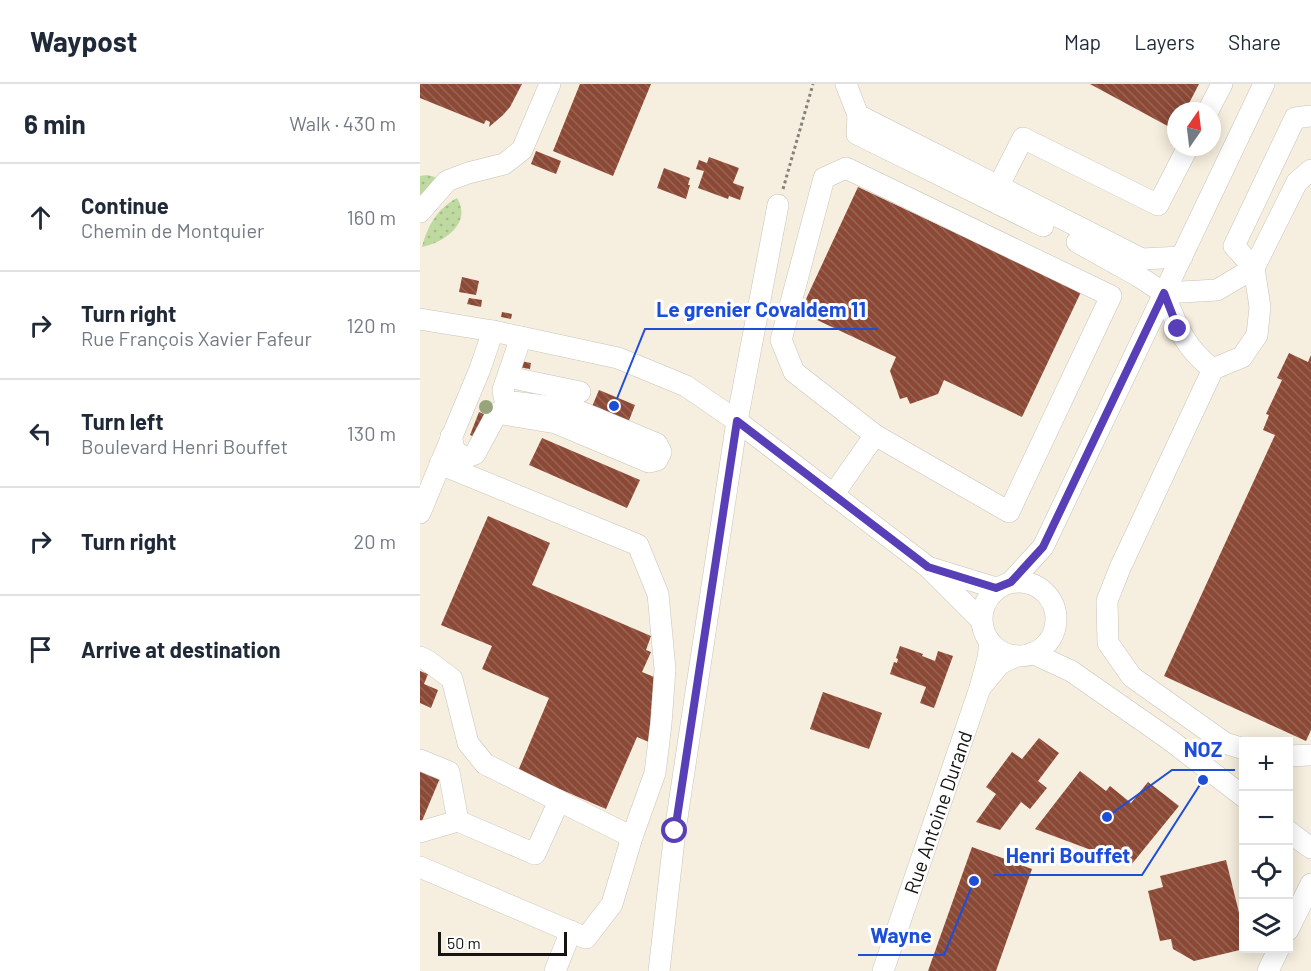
<!DOCTYPE html>
<html lang="en">
<head>
<meta charset="utf-8">
<style>
	:root { --surface:#fff; --page:#f2f2f3; --text:#1f2937; --muted:#747a83; --line:#e0e1e3 }
	body { margin:0; font-family:Barlow,sans-serif; background:var(--page); color:var(--text) }
	.controls { position:absolute; right:18px; bottom:18px; display:grid; overflow:hidden; border-radius:0px; box-shadow:0 3px 15px #0003 }
	.controls button { width:54px; height:54px; display:grid; place-items:center; padding:0; border:0; border-bottom:2px solid var(--line); background:var(--surface); color:var(--text); font:30px sans-serif }
	.compass { position:absolute; left:747px; top:18px; width:54px; height:54px; border-radius:50%; background:var(--surface); box-shadow:0 3px 15px #0003; rotate:14deg }
	.scale { position:absolute; left:18px; bottom:15px; width:129px; box-sizing:border-box; padding-left:6px; border:3px solid #151410; border-top:0; font-size:16px; line-height:21px; white-space:nowrap; color:#151410; -webkit-text-stroke:4px #fff; paint-order:stroke }
	.stop { position:absolute; width:18px; height:18px; margin:-14px; border:4px solid #583fb7; border-radius:50%; background:#fff }
	.stop.end { background:#583fb7; border-color:#fff; box-shadow:0 2px 6px #0008 }
	.list { margin:0; padding:0; list-style:none }
	h2 { display:flex; justify-content:space-between; align-items:center; height:78px; margin:0; padding:0 24px; font-size:26px }
	h2 small { font-size:20px; font-weight:400; color:var(--muted) }
	.list li { display:grid; grid-template-columns:39px 1fr auto; gap:18px; align-items:center; box-sizing:border-box; height:108px; padding:0 24px; border-top:2px solid var(--line) }
	.list b { display:block; font-size:22px; white-space:nowrap }
	.list p { margin:0; font-size:20px; white-space:nowrap; color:var(--muted) }
	.list em { font-size:20px; font-style:normal; color:var(--muted) }
	.icon { flex:none; width:33px; height:33px; fill:none; stroke:currentColor; stroke-width:2; stroke-linecap:round; stroke-linejoin:round }
	.map { position:relative; flex:none; width:891px; height:887px; overflow:hidden }
	header { display:flex; align-items:center; gap:36px; box-sizing:border-box; height:84px; padding:0 30px; background:var(--surface); border-bottom:2px solid var(--line) }
	header strong { font-size:28px }
	nav { display:flex; gap:33px; margin-inline-start:auto; font-size:21px }
	main { display:flex }
	aside { flex:1; background:var(--surface) }
	.map>svg:first-child { display:block }
</style>
</head>
<body>
<header>
<strong>Waypost</strong>
<nav><a>Map</a><a>Layers</a><a>Share</a></nav>
</header>
<main>
<aside>
<h2>6 min<small>Walk · 430 m</small></h2>
<ul class="list">
<li><svg class="icon" aria-label="ahead" viewBox="0 0 24 24"><path d="M12 20V5M6 11l6-6 6 6"/></svg><div><b>Continue</b><p>Chemin de Montquier</p></div><em>160 m</em></li>
<li><svg class="icon" aria-label="right" viewBox="0 0 24 24"><path d="M7 20v-9h11M14 6l5 5-5 5"/></svg><div><b>Turn right</b><p>Rue François Xavier Fafeur</p></div><em>120 m</em></li>
<li><svg class="icon" aria-label="left" viewBox="0 0 24 24"><path d="M17 20v-9H6M10 6l-5 5 5 5"/></svg><div><b>Turn left</b><p>Boulevard Henri Bouffet</p></div><em>130 m</em></li>
<li><svg class="icon" aria-label="right" viewBox="0 0 24 24"><path d="M7 20v-9h11M14 6l5 5-5 5"/></svg><div><b>Turn right</b></div><em>20 m</em></li>
<li><svg class="icon" aria-label="arrive" viewBox="0 0 24 24"><path d="M6 21V4h12l-3 4 3 4H6"/></svg><div><b>Arrive at destination</b></div></li>
</ul>
</aside>
<div class="map">
<svg width="891" height="887" viewBox="0 0 891 887">
	<defs>
		<pattern id="grass-dots" width="8" height="8" patternUnits="userSpaceOnUse" patternTransform="scale(1.5)"><rect width="8" height="8" fill="#bfdaa0"/><path d="M2 2h.1M6 6h.1" fill="none" stroke="#a3ba89" stroke-width="1.8" stroke-linecap="round"/></pattern>
		<pattern id="building-back-hatch" width="6" height="6" patternUnits="userSpaceOnUse" patternTransform="scale(1.5)"><rect width="6" height="6" fill="#8c4935"/><path d="M-1 5l2 2M0 0l6 6M5-1l2 2" fill="none" stroke="#976556"/></pattern>
	</defs>
	<rect width="100%" height="100%" fill="#fef9f0"/>
	<path fill="#f6eede" fill-rule="evenodd" d="M0 0H891V887H0ZM756 27H792V63H756ZM824 658H868V864H824Z"/>
	<path fill="url(#grass-dots)" d="M7 91 19 94 0 112V92Z
		M37 114C53 139 23 159 2 163 8 141 17 125 37 114Z"/>
	<path fill="url(#building-back-hatch)" d="M0 0H102L90 23 83 31 69 43 70 38 66 36 64 40 0 14Z
		M160 0H231L193 92 133 67Z
		M670 0H779L765 27H756L755 46Z
		M116 67 141 77 136 90 111 80Z
		M289 73 319 84 313 99 324 103 320 116 309 112 308 115 278 104 284 87 276 85 279 76 287 79Z
		M244 84 270 94 268 101H270L266 115 237 104Z
		M438 103 661 208 602 333 524 296 518 310 490 320 487 313 480 315 470 287 476 273 380 228Z
		M42 193 59 197 56 211 39 208Z
		M49 214 62 216 61 223 47 220Z
		M82 228 92 230 91 235 81 233Z
		M869 269 888 278 891 271V646L886 657 744 592 855 351 843 346 849 331 846 330 862 296 857 294Z
		M100 277 111 279 110 285 98 283Z
		M179 306 215 321 208 339 171 325Z
		M59 328 66 331 57 354 50 351Z
		M122 354 220 396 207 424 109 381Z
		M68 432 130 459 112 501 231 552 226 566 231 568 222 588 239 595 231 659 217 653 186 725 98 687 129 614 62 585 72 562 21 541Z
		M480 562 503 570 502 572 515 577 518 567 533 572 514 624 500 619 506 603 470 590 474 578 477 579 478 575 476 574Z
		M0 587 8 590 4 600 18 606 11 624 0 619Z
		M403 608 462 629 449 665 390 645Z
		M619 654 639 669 618 697 627 704 610 725 601 718 580 746 556 738 576 710 566 703 592 668 602 675Z
		M0 686 20 694 2 737 0 736Z
		M660 687 686 707 690 702 711 719 728 698 759 722 711 781 615 745Z
		M552 763 612 785 576 887H508Z
		M806 776 824 849V865L774 877 753 865 751 855 740 857 728 807 743 803 740 792Z"/>
	<g fill="none" stroke-linecap="round" stroke-linejoin="round">
		<g stroke="#c8c3bb" stroke-width="22">
			<g id="minor">
				<path d="M426 0 438 31 722 175 762 173"/>
				<path d="M788 27 802 0"/>
				<path d="M438 31 437 50 623 142"/>
				<path d="M578 103 603 54 738 121 768 63"/>
				<path d="M0 128 27 97 48 89 84 80 102 66 130 0"/>
				<path d="M657 158 718 192 744 209"/>
				<path d="M0 235 73 247 198 274 266 302 317 337 508 483 561 536"/>
				<path d="M793 285 822 273 837 251 840 223 834 184 814 162 875 34 891 32"/>
				<path d="M88 293 160 308"/>
				<path d="M31 352 35 369 47 373 55 370 77 329 136 339 229 378 237 376 241 368 237 360 156 326 85 317 83 306 101 253"/>
				<path d="M413 411 455 351 589 428 691 212 426 84 404 94 361 256 374 288 455 351"/>
				<path d="M0 429 60 285 73 247"/>
				<path d="M511 484 576 504"/>
				<circle cx="599" cy="535" r="37"/>
				<path d="M591 498 623 463 844 0"/>
				<path d="M570 559 568 574 560 604 580 580 596 572"/>
				<path d="M612 569 651 587 750 656 824 713"/>
				<path d="M0 573 8 577 32 595 48 659 65 680 212 753"/>
				<path d="M824 665 805 659 712 593 688 559 687 517 700 484 793 285C765 265 756 240 744 209L797 206 834 184 877 98 891 86"/>
				<path d="M868 672 891 671"/>
				<path d="M0 676 29 688 38 737 115 770 139 717"/>
				<path d="M868 747 891 764"/>
				<path d="M0 748 38 737"/>
				<path d="M0 783 166 854 192 820 212 753 235 689 241 640 245 585 238 510 218 461 20 380"/>
				<path d="M868 846 891 800"/>
				<path d="M135 887 151 847"/>
				<path d="M239 887 255 747 317 337 358 121"/>
				<path id="s1" d="M463 887 560 604"/>
				<path d="M848 887 859 864"/>
			</g>
		</g>
		<path stroke="#85827c" stroke-width="3" stroke-dasharray="3 3" stroke-linecap="butt" d="M363 105 393 0"/>
		<use href="#minor" stroke="#fff" stroke-width="21"/>
	</g>
	<circle fill="#98a57b" cx="66" cy="323" r="7"/>
	<g fill="none" stroke-linecap="round" stroke-linejoin="round">
		<path stroke="#583fb7" stroke-width="8" d="M255 747 317 337 508 483 576 504 591 498 623 463 744 209 758 245"/>
	</g>
	<g text-anchor="middle" dominant-baseline="central" stroke-width="6" stroke-linejoin="round" paint-order="stroke">
		<g font-size="20" fill="#151410" stroke="#fff">
			<text stroke="none"><textPath href="#s1" startOffset="168">Rue Antoine Durand</textPath></text>
		</g>
	</g>
	<path fill="none" stroke="#1d4ed8" stroke-width="2" d="M194 322L225 245H458M687 733L752 686H815M783 696L722 791H573M554 797L524 871H438"/>
	<g fill="#1d4ed8" stroke="#fff" stroke-width="2">
		<circle cx="194" cy="322" r="6"/>
		<circle cx="687" cy="733" r="6"/>
		<circle cx="783" cy="696" r="6"/>
		<circle cx="554" cy="797" r="6"/>
	</g>
	<g font-size="21" text-anchor="middle" font-weight="bold" fill="#1d4ed8" stroke="#fff" stroke-width="6" stroke-linejoin="round" paint-order="stroke">
		<text x="341" y="233">Le grenier Covaldem 11</text>
		<text x="783" y="673">NOZ</text>
		<text x="648" y="779">Henri Bouffet</text>
		<text x="481" y="859">Wayne</text>
	</g>
</svg>
<div class="controls">
<button>+</button>
<button>−</button>
<button><svg class="icon" aria-label="locate" viewBox="0 0 24 24"><circle cx="12" cy="12" r="6"/><path d="M12 2v4M12 18v4M2 12h4M18 12h4"/></svg></button>
<button><svg class="icon" aria-label="layers" viewBox="0 0 24 24"><path d="M12 4l9 5-9 5-9-5zM3 14l9 5 9-5"/></svg></button>
</div>
<svg class="compass" viewBox="-18 -18 36 36"><path d="M0-13l5 13h-10z" fill="#e53935"/><path d="M0 13l5-13h-10z" fill="#747a83"/></svg>
<div class="scale">50 m</div>
<div class="stop" style="left:255px;top:747px"></div>
<div class="stop end" style="left:758px;top:245px"></div>
</div>
</main>
</body>
</html>
